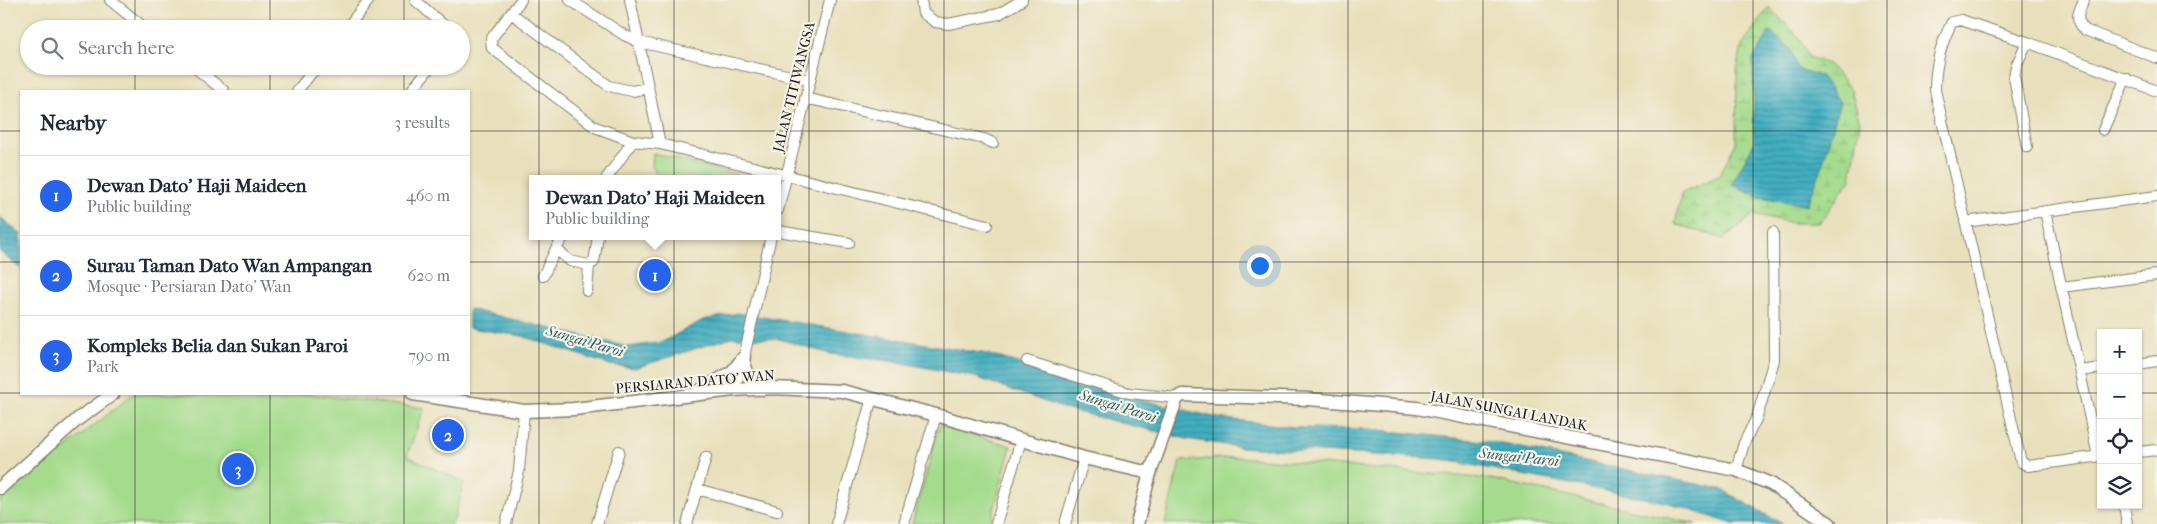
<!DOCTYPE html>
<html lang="en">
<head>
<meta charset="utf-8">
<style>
	:root { --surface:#fff; --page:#f2f2f3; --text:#1f2937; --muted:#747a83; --line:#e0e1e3; --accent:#2563eb }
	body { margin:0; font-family:"IM FELL French Canon",serif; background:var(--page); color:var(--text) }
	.controls { position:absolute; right:15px; bottom:15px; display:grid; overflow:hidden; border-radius:0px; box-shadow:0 1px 4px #0004 }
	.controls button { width:45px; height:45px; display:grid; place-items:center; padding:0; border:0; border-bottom:1px solid var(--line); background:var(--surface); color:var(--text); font:25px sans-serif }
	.you { position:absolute; left:1259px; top:265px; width:18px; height:18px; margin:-12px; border:4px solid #fff; border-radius:50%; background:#1a73e8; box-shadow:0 0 0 8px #1a73e833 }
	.badge { display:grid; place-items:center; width:32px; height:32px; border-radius:50%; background:var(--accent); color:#fff; font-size:16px; font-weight:700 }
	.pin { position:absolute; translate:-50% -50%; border:2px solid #fff; box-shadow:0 1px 5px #0006 }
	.popup { position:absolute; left:529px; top:175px; width:252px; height:65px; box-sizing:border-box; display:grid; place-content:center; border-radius:0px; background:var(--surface); filter:drop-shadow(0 1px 4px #0005); font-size:16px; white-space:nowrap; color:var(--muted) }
	.popup b { font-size:19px; color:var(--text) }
	.popup::after { content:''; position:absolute; left:50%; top:100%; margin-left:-10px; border:10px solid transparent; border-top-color:var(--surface) }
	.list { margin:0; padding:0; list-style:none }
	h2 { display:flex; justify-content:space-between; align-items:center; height:65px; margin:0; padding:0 20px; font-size:21px }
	h2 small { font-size:16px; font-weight:400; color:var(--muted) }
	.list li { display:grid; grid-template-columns:32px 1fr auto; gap:15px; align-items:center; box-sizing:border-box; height:80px; padding:0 20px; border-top:1px solid var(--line) }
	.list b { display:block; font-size:19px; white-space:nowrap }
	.list p { margin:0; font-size:16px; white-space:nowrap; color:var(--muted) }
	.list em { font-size:16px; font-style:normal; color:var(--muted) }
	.icon { flex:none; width:28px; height:28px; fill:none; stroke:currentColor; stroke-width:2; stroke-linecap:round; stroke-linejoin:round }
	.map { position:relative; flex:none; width:2157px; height:524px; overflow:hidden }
	.search { position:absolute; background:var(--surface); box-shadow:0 1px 4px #0004; left:20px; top:20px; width:450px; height:55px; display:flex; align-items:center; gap:12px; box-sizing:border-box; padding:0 18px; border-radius:28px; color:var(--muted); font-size:19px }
	.panel { position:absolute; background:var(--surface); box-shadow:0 1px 4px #0004; left:20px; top:90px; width:450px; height:305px; border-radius:0px }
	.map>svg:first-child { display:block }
</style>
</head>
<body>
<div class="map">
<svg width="2157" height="524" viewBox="0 0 2157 524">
	<defs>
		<pattern id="wetland-marsh" width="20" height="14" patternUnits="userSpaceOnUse" patternTransform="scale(1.25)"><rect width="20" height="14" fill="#a4db8c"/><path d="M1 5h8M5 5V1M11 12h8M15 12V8" fill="none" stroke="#8dbb78"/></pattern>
		<pattern id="water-rules" width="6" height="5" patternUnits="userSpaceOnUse" patternTransform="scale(1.25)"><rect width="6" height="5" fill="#42aec1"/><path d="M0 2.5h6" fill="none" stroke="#368d9c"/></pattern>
	</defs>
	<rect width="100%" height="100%" fill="#f7f3e8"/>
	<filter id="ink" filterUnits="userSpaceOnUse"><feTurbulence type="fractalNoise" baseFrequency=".02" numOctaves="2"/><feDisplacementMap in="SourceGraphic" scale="10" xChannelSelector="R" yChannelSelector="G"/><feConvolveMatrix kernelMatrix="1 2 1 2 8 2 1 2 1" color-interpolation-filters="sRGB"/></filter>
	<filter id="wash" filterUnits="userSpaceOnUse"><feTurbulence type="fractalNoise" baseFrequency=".0096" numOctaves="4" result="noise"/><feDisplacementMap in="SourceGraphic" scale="20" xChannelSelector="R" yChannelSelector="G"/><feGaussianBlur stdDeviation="1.12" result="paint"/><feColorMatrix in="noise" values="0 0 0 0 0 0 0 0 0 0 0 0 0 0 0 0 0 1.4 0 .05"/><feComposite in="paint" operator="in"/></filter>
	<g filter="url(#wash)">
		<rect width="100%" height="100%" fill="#e8e0bc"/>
		<path fill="url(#wetland-marsh)" stroke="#607c54" d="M1769 7 1798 36 1809 57 1828 64 1851 89 1860 123 1851 179 1819 223H1792L1754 214 1724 239 1675 224 1682 192 1719 176 1736 143 1737 71 1742 45Z"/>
		<path fill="#a4db8c" stroke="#607c54" d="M653 153 738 175 737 179H659L652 166Z
			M133 394H309L424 408 407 456 464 482 453 524H0V501Z
			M940 425 1011 446 990 524H912Z
			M1239 457 1491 479 1696 524H1165L1180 461Z"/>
		<path fill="url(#water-rules)" stroke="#2f656e" d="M1770 31 1791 49 1798 69 1821 76 1840 102 1821 170 1807 205 1759 197 1732 184 1754 143 1753 59Z
			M0 217 21 234V269L0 252Z
			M469 309 628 347 662 342 703 320 738 313 987 354 1151 402 1218 418 1303 428 1370 429 1493 442 1721 489 1783 524H1733L1669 503 1440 459 1239 447 1187 439 1065 409 975 377 897 362 830 354 779 339 732 337 635 368 610 365 522 336 469 328Z"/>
	</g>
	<g filter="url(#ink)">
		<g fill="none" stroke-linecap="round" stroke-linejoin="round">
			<g stroke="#827e6c" stroke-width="12">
				<path id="minor" d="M110 0 146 29
					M415 0 448 29
					M521 0 491 39 492 48 595 127 633 141 660 144 987 225
					M570 0 624 35 639 42 809 80
					M630 0 660 144
					M921 0 923 13 935 22 948 24 999 14 1022 0
					M2084 0C2078 13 2074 19 2085 30L2157 58
					M511 13 609 86 632 91 648 88
					M346 29 369 0
					M2027 42 2016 66 2014 77 2027 147
					M193 66 224 91
					M297 91 317 66
					M411 91 431 66
					M805 98 984 139 993 143
					M2103 130 2126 78
					M606 179 633 141
					M778 210 830 0
					M2045 211 2098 456
					M1965 222 2157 196
					M778 231 849 243
					M564 236 556 249 570 261 589 265 594 262 598 236
					M543 276 556 249
					M2061 287 2157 275
					M587 291 589 265
					M1027 361 1129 393 1177 398
					M2138 364 2157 361
					M2080 371 2101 368
					M734 390 744 357 771 236
					M2138 452 2157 450
					M2101 456 2028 466 2021 462 1935 90C1935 67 1941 43 1952 22L1961 20 2027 42 2157 91
					M1736 470 1744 443 1757 417 1774 360 1773 232
					M697 489 777 511
					M2124 505 2127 524
					M506 524 519 471 524 411
					M597 524 619 451
					M687 524 706 457
					M836 524 872 398
					M904 524 936 415
					M996 524 1021 440
					M1065 524 1084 458"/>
			</g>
			<g stroke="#827e6c" stroke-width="15">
				<path id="tertiary" d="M743 360 749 378 763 389
					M698 392 732 372 744 357
					M413 394 524 411 574 409 734 390 772 388 842 391 936 415 1084 458 1150 473
					M0 488 78 419 113 394
					M1137 524 1150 473 1177 398 1182 395 1308 399 1417 408 1736 470 1771 484 1830 524"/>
			</g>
			<use href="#minor" stroke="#fff" stroke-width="10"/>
			<use href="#tertiary" stroke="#fff" stroke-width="12"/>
		</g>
	</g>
	<path fill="none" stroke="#1c1c1c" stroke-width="1" stroke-opacity="0.55" d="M135 0V29M270 0V29M404 0V29M539 0V524M674 0V524M809 0V524M944 0V524M1078 0V524M1213 0V524M1348 0V524M1483 0V524M1618 0V524M1753 0V524M1887 0V524M2022 0V524M135 66V91M270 66V91M404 66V91M0 131H21M469 131H2157M0 262H21M469 262H2157M0 393H21M469 393H2101M2138 393H2157M135 394V524M270 394V524M404 394V524"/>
	<g text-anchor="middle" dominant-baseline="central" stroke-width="4.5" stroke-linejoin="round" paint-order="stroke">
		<g font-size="14" fill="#1c1c1c" stroke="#f7f3e8">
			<text transform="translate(794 87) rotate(-76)">JALAN TITIWANGSA</text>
			<text transform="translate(695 382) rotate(-5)">PERSIARAN DATO' WAN</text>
			<text transform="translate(1509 411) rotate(11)">JALAN SUNGAI LANDAK</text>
		</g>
		<g font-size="15" font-style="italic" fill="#2d5e66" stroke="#f7f3e8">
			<text transform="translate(585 341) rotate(16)">Sungai Paroi</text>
			<text transform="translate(1118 406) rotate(17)">Sungai Paroi</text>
			<text transform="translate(1519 457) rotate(6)">Sungai Paroi</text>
		</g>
	</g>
</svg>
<div class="controls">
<button>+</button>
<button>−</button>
<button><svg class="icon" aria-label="locate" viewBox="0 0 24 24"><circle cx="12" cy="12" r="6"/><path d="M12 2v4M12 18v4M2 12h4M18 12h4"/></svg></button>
<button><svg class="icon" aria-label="layers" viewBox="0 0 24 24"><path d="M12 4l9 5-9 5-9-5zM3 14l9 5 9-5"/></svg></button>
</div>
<div class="you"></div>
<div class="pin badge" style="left:655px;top:275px">1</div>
<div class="popup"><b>Dewan Dato' Haji Maideen</b>Public building</div>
<div class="pin badge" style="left:448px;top:435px">2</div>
<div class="pin badge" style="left:238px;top:469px">3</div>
<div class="search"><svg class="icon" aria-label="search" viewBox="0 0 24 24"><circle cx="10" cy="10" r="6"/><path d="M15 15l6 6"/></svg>Search here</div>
<section class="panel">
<h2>Nearby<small>3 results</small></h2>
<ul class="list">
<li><span class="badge">1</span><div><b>Dewan Dato' Haji Maideen</b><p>Public building</p></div><em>460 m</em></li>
<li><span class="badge">2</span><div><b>Surau Taman Dato Wan Ampangan</b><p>Mosque · Persiaran Dato' Wan</p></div><em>620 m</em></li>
<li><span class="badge">3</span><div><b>Kompleks Belia dan Sukan Paroi</b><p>Park</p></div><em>790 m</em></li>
</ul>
</section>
</div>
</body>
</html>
